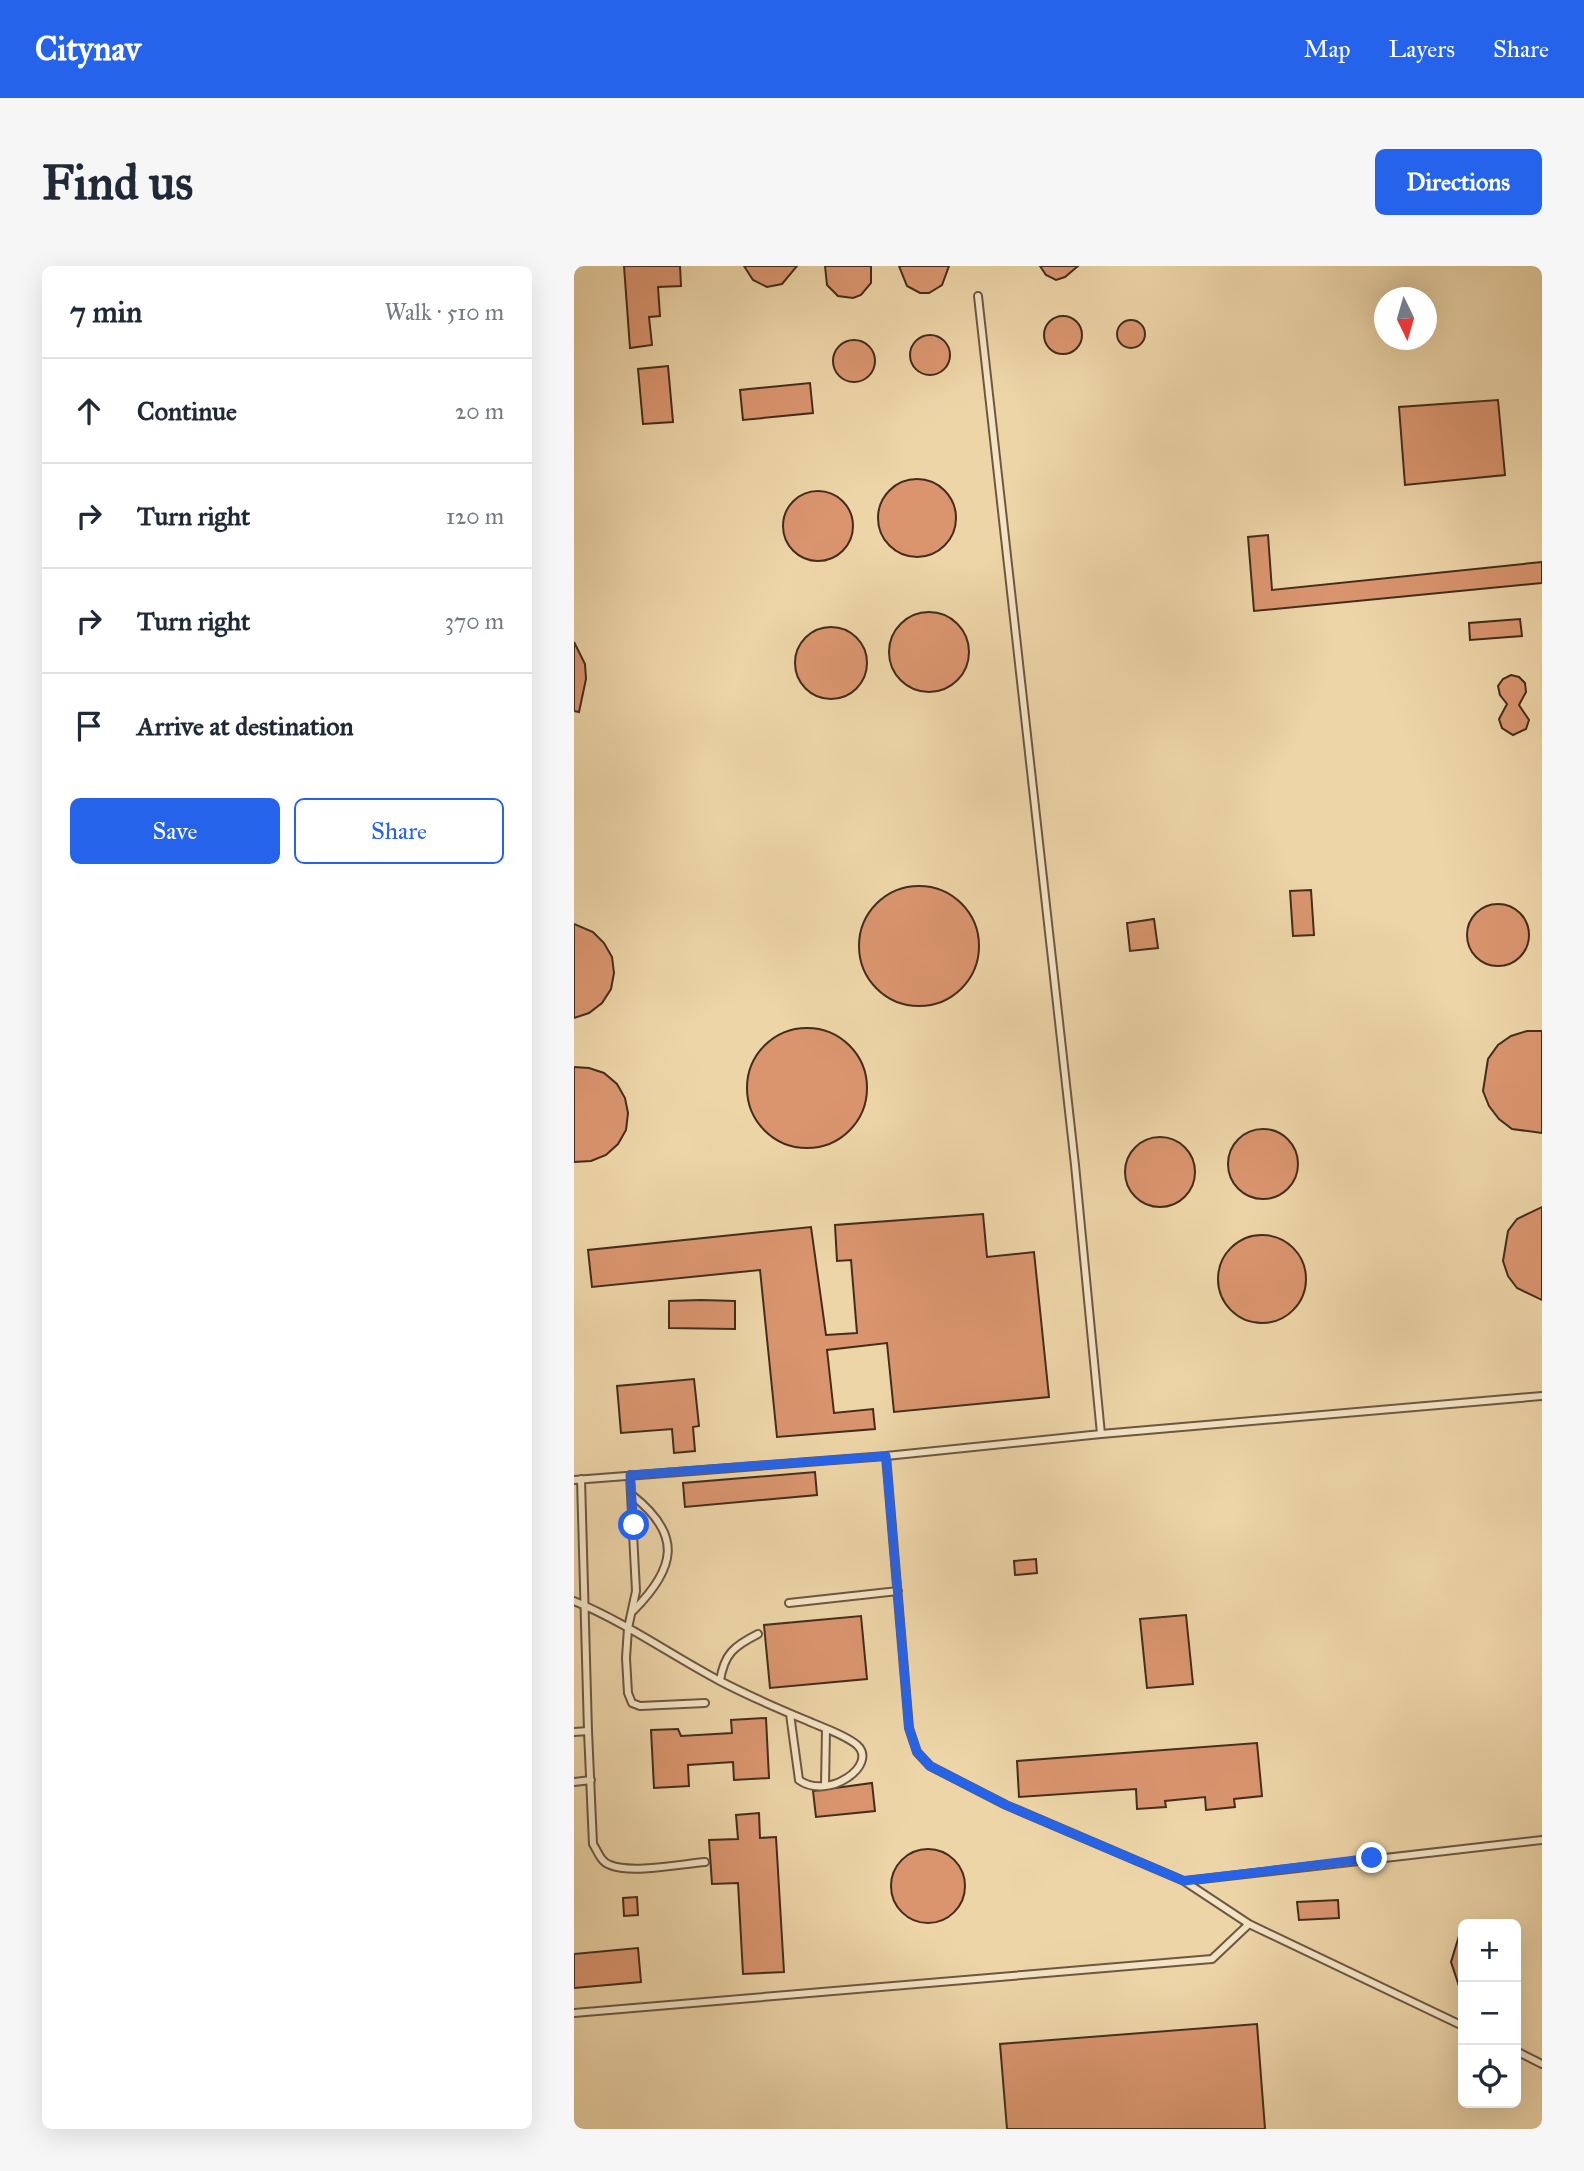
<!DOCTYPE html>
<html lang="en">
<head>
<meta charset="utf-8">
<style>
	:root { --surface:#fff; --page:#f6f6f7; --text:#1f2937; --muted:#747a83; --line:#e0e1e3; --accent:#2563eb }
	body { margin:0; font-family:"IM FELL Great Primer",serif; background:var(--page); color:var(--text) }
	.controls { position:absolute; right:21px; bottom:21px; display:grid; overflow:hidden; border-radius:10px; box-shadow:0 7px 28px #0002 }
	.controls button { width:63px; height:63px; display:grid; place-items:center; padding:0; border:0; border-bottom:2px solid var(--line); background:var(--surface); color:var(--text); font:35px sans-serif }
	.compass { position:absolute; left:800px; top:21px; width:63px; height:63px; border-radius:50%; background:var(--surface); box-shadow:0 7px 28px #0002; rotate:175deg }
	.stop { position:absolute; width:21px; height:21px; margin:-16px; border:5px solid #2563eb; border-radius:50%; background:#fff }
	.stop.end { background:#2563eb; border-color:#fff; box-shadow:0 2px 7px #0008 }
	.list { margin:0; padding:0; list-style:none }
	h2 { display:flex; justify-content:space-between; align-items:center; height:91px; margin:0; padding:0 28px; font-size:30px }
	h2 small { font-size:23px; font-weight:400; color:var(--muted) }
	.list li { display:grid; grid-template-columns:46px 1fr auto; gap:21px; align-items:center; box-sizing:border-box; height:105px; padding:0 28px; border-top:2px solid var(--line) }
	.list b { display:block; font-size:26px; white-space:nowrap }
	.list em { font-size:23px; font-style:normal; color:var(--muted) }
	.actions { display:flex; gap:14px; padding:21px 28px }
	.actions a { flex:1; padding:16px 0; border:2px solid var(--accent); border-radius:10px; text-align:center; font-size:24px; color:var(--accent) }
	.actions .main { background:var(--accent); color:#fff }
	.icon { flex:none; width:38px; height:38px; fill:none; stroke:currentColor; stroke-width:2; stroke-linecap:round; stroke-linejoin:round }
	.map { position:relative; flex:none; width:968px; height:1863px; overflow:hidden; border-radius:10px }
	header { display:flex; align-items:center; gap:42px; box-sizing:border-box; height:98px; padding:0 35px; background:var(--accent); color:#fff }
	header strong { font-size:33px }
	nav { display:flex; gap:38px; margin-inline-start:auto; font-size:24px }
	.intro { display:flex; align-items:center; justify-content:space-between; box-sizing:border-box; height:168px; padding:0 42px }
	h1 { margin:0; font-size:49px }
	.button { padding:18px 32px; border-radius:10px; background:var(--accent); color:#fff; font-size:24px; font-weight:700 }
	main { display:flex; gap:42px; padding:0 42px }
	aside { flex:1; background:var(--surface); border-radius:10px; box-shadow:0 7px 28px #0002 }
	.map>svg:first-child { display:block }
</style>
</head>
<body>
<header>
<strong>Citynav</strong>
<nav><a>Map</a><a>Layers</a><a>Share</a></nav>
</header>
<div class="intro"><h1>Find us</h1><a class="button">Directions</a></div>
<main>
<aside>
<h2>7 min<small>Walk · 510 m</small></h2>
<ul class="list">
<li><svg class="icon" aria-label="ahead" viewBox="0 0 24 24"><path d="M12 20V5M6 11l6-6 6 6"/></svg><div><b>Continue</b></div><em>20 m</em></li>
<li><svg class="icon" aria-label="right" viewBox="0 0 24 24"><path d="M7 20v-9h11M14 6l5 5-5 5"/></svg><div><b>Turn right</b></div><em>120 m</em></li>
<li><svg class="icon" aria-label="right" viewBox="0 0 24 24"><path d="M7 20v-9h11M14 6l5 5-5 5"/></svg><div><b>Turn right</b></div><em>370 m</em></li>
<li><svg class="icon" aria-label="arrive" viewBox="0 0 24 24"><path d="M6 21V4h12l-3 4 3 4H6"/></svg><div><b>Arrive at destination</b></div></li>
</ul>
<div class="actions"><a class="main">Save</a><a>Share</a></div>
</aside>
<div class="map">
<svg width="968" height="1863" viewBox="0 0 968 1863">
	<rect width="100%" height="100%" fill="#edd5a8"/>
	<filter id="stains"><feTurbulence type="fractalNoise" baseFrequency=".00286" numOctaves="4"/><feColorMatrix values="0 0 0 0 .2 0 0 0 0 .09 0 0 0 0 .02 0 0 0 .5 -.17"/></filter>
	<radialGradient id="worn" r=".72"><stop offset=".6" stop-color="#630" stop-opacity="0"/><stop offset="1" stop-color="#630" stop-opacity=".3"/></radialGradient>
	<path fill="#da956f" stroke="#432d1d" stroke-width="2" d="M50 0H106L107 20 84 21 86 50 75 51 78 79 56 82Z
		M170 0H223L208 18 193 21 179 14Z
		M251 0H297V17L287 29 279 32 264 30 253 19Z
		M325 0H375L368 19 355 27H346L333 20Z
		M466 0H504L491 11 482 14 472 9Z
		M470 69a19 19 0 1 1 38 0a19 19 0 1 1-38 0Z
		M543 68a14 14 0 1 1 28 0a14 14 0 1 1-28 0Z
		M336 89a20 20 0 1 1 40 0a20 20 0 1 1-40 0Z
		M259 95a21 21 0 1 1 42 0a21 21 0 1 1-42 0Z
		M94 100 99 156 69 158 64 103Z
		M236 117 239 147 169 154 166 124Z
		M924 134 931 209 831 219 825 141Z
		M304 252a39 39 0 1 1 78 0a39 39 0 1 1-78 0Z
		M209 260a35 35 0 1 1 70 0a35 35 0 1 1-70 0Z
		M694 269 698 324 968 296V317L680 345 674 271Z
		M315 386a40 40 0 1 1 80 0a40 40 0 1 1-80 0Z
		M946 353 948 370 896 374 895 357Z
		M221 397a36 36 0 1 1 72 0a36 36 0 1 1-72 0Z
		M0 376 11 398 12 413 5 446 0 445Z
		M937 409 945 411 951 417 952 426 945 439 955 454 952 463 939 469 928 462 925 453 933 438 926 429 924 420 929 413Z
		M285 680a60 60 0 1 1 120 0a60 60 0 1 1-120 0Z
		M737 624 740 669 719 670 716 625Z
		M893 669a31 31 0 1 1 62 0a31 31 0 1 1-62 0Z
		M580 653 584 682 556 685 553 657Z
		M0 658 19 666 30 677 38 691 40 707 37 723 28 737 15 747 0 752Z
		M173 822a60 60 0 1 1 120 0a60 60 0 1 1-120 0Z
		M953 765H968V867L938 863 925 853 915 840 909 825 914 793 924 779 937 770Z
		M0 801 15 802 30 807 43 818 51 832 54 847 52 864 44 878 32 889 17 895 0 896Z
		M654 898a35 35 0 1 1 70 0a35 35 0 1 1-70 0Z
		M551 906a35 35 0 1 1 70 0a35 35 0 1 1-70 0Z
		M968 941V1034L943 1022 934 1010 929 995 934 965 943 953Z
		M409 948 413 991 460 986 475 1131 320 1146 313 1077 253 1084 260 1147 299 1143 301 1163 203 1171 186 1004 18 1021 14 984 237 961 252 1069 283 1067 277 994 263 995 261 959Z
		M644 1013a44 44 0 1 1 88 0a44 44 0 1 1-88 0Z
		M127 1034 161 1035V1063L95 1062V1035Z
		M120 1113 125 1160 119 1161 121 1185 100 1187 98 1163 47 1167 43 1120Z
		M241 1206 243 1229 111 1241 109 1217Z
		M462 1293 463 1307 441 1309 440 1295Z
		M612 1349 619 1418 573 1422 566 1353Z
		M287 1350 293 1413 196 1422 190 1359Z
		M192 1452 195 1512 160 1514 159 1496 114 1499 115 1520 80 1522 77 1464 104 1463 107 1470 158 1467 157 1454Z
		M683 1477 688 1530 660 1533 661 1541 632 1544 631 1531 591 1535 592 1541 563 1543 562 1523 445 1531 443 1495Z
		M298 1517 301 1545 242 1551 239 1525Z
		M185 1547 186 1572 202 1571 210 1706 169 1708 164 1617 138 1618 135 1574 164 1573 162 1549Z
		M317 1620a37 37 0 1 1 74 0a37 37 0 1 1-74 0Z
		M63 1631 64 1649 50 1650 49 1632Z
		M764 1634 765 1652 725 1654 723 1636Z
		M888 1660 889 1726H887L877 1696Z
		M64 1682 67 1716 0 1722V1688Z
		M683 1758 691 1863H433L426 1778Z"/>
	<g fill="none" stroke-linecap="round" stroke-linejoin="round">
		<g stroke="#6e5740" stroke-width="10">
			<path id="service" d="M404 30 501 899 527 1168
				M312 1190 335 1462 343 1486 356 1500 432 1539 610 1615 968 1574
				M56 1209 62 1325 54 1362 52 1392 54 1427 58 1437 66 1440 131 1437
				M0 1214 312 1190 527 1168 968 1130
				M58 1229C109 1269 102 1302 59 1345
				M0 1335C51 1356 97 1389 146 1415 175 1430 205 1443 234 1455 249 1462 270 1468 283 1479 305 1499 254 1535 225 1514L216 1448
				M215 1337 324 1325
				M146 1415C150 1388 160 1380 184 1368
				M14 1465 19 1578C24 1586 27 1596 36 1599 58 1608 107 1598 131 1596
				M0 1466 14 1465 7 1213
				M0 1516 17 1514
				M251 1520 252 1463
				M675 1658 889 1760
				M0 1747 638 1693 675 1658 610 1615
				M942 1785 968 1798"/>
		</g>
		<use href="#service" stroke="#f3e4c6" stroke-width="6"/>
	</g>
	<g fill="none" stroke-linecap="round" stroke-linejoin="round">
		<path stroke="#2563eb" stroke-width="9" d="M60 1259 56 1209 312 1190 335 1462 343 1486 356 1500 432 1539 610 1615 798 1592"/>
	</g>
	<rect width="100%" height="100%" filter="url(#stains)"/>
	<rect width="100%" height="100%" fill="url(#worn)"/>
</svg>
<div class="controls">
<button>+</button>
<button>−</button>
<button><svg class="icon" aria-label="locate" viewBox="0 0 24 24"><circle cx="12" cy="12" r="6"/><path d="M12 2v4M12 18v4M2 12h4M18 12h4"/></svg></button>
</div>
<svg class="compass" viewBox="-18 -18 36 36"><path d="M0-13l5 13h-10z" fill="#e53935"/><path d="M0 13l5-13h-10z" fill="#747a83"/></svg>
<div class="stop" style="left:60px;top:1259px"></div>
<div class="stop end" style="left:798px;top:1592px"></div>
</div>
</main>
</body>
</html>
